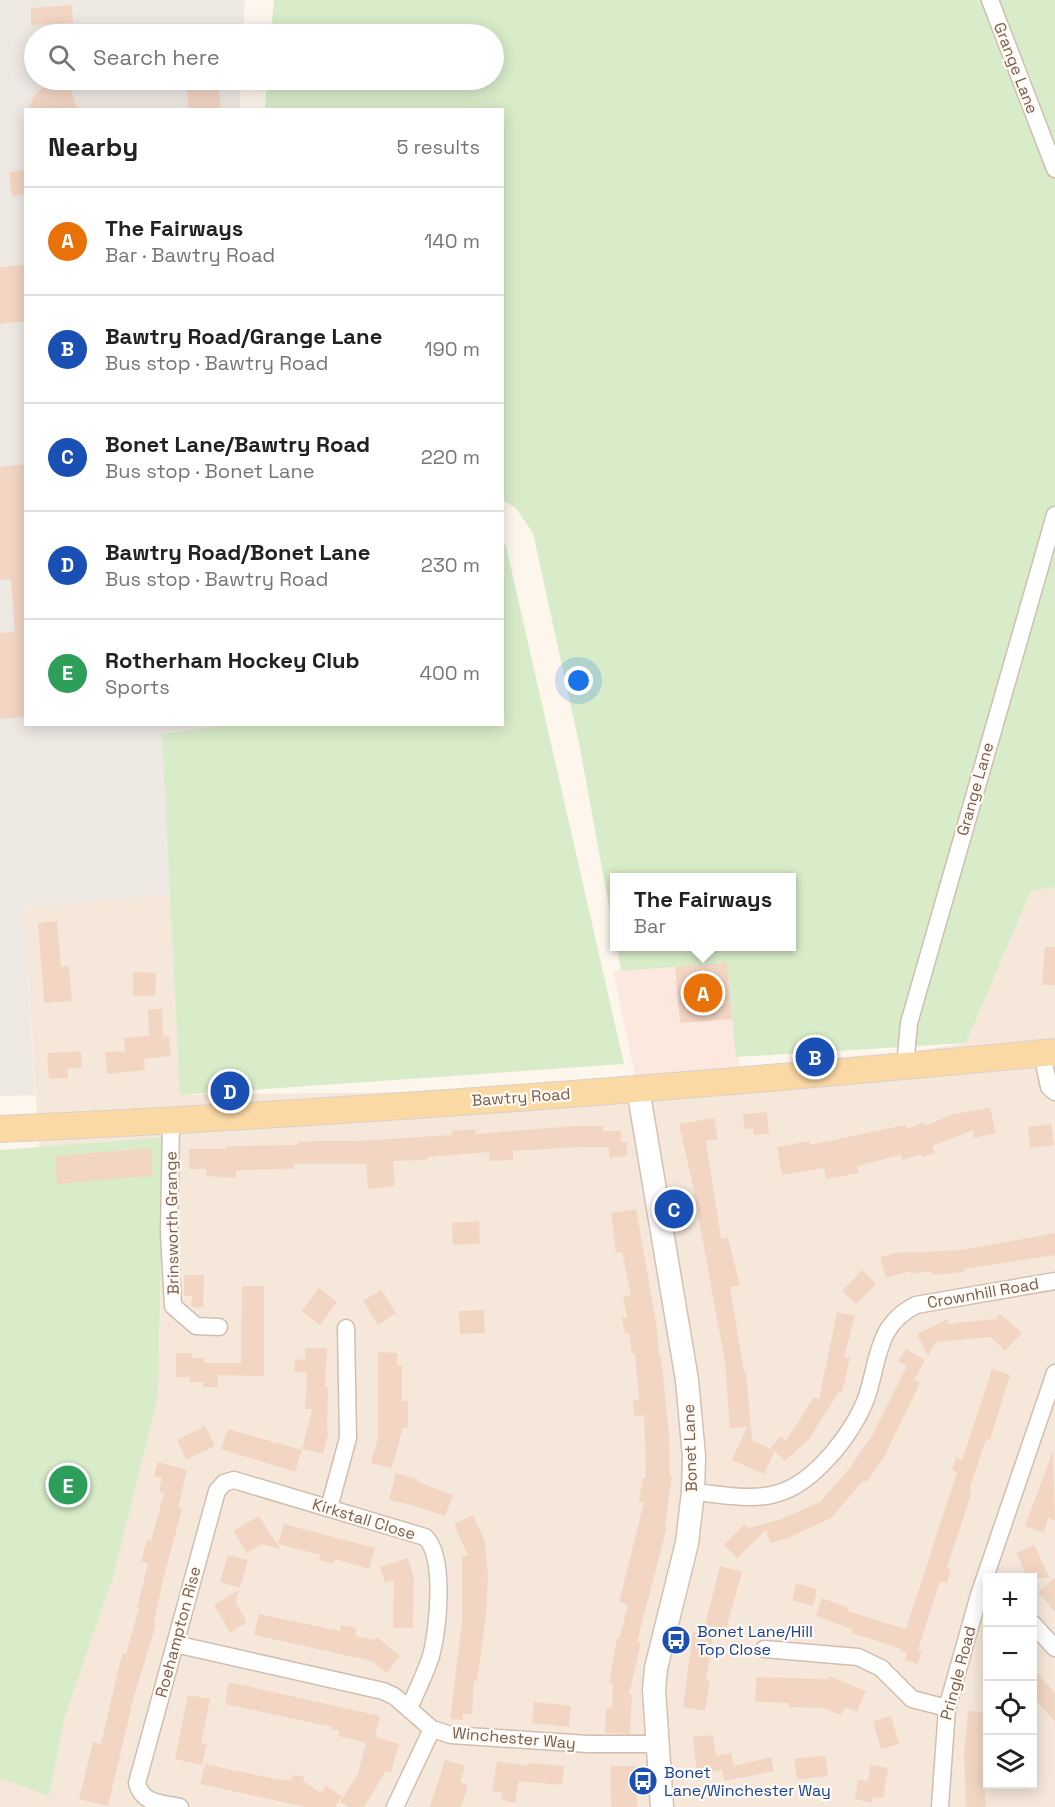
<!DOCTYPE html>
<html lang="en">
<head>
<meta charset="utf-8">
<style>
	:root { --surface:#fff; --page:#f6f6f6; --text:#222; --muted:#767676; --line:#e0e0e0; --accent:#7c3aed }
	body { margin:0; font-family:"Space Grotesk",sans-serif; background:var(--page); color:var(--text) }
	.controls { position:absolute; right:18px; bottom:18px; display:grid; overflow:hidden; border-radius:0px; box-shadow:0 3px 15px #0003 }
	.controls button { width:54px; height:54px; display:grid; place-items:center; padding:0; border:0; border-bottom:2px solid var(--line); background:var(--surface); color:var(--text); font:30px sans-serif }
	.you { position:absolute; left:579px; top:681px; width:21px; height:21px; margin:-15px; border:4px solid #fff; border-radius:50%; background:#1a73e8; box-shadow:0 0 0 9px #1a73e833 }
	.badge { display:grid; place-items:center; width:39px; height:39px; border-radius:50%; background:var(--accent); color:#fff; font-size:20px; font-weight:700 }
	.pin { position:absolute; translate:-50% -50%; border:3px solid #fff; box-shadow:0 2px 6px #0006 }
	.popup { position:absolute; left:610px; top:873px; width:186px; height:78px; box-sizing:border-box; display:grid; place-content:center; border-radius:0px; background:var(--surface); filter:drop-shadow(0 2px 4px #0005); font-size:20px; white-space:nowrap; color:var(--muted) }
	.popup b { font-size:22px; color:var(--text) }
	.popup::after { content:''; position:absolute; left:50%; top:100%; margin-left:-12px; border:12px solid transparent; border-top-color:var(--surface) }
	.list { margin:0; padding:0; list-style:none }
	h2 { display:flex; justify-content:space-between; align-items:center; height:78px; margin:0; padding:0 24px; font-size:26px }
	h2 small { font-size:20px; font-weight:400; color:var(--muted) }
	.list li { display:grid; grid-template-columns:39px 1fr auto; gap:18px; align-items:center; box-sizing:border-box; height:108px; padding:0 24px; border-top:2px solid var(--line) }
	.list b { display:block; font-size:22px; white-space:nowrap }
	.list p { margin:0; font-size:20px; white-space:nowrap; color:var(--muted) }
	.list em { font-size:20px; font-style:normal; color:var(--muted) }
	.icon { flex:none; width:33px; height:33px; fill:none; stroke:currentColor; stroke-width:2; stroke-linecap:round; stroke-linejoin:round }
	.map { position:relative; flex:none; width:1055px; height:1807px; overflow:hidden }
	.search { position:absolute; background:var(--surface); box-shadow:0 3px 15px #0003; left:24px; top:24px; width:480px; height:66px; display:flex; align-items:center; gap:15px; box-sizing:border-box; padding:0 21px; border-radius:33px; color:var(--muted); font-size:22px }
	.panel { position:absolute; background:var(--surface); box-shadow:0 3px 15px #0003; left:24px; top:108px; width:480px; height:618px; border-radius:0px }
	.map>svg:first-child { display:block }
</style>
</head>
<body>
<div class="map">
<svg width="1055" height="1807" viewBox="0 0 1055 1807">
	<rect width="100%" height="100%" fill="#fdf6ec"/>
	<path fill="#f5e8da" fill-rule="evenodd" d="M1055 887V1807H0V1778L49 1795 64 1720 114 1572 157 1397 160 1333 164 1137 39 1147 24 907 172 894 181 1095 638 1089 741 1080 966 1043 1031 891ZM988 1578H1032V1784H988Z"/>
	<path fill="#fde8e0" d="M727 963 741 1080 638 1089 613 971Z"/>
	<path fill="#efe9e4" d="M0 0H245L243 34H34V80H241L239 109 26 110V724L237 725 162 734 172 894 24 907 35 1095 0 1096Z"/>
	<path fill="#d8ecc9" d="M274 0H1055V887L1031 891 966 1043 736 1057 727 963 621 971 617 947 792 946V878H614V934L580 748 533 533 515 507 503 501 502 110H265L267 80H494V34H271Z
		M503 541 506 546 624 1064 180 1095 162 734 237 724H502Z
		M164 1137 158 1397 114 1573 64 1720 49 1796 0 1778V1150Z"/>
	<path fill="#f3d5c3" d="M72 5 73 23 31 25V8Z
		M186 80H218L221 110H189Z
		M47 84H57L71 90 78 110H29L33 97Z
		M26 170V194L12 196 9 172Z
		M26 265V321L0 324V267Z
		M26 464V717L0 719V633L15 632 11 579 0 580V467Z
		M57 921 61 967 69 966 72 1001 44 1003 38 923Z
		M1045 947H1055V985H1042Z
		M727 963 732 1019 680 1023 675 967Z
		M133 972 156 973 155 996H133Z
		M148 1009H162L163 1037 169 1036 171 1056 144 1059 145 1070 107 1074 105 1052 125 1051 124 1038 149 1036Z
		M81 1051 82 1068 67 1069 68 1078 49 1079 47 1053Z
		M990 1108 996 1133 974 1138 973 1130 932 1146 935 1153 922 1157 921 1154 902 1160 901 1155 857 1166 859 1173 826 1179 824 1168 782 1175 777 1147 810 1141V1145L905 1125 907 1129 924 1122 925 1126 954 1114Z
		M767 1112 769 1134 754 1135 753 1128 744 1129 743 1114Z
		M714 1118 718 1139 706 1141 721 1239 728 1238 740 1285 730 1287 744 1372H746L752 1440 773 1450 771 1447 781 1436 786 1441 814 1397 819 1399 837 1312 855 1316 844 1357 850 1358 842 1393 839 1392 809 1439 785 1461 775 1451 764 1474 732 1460 747 1427 730 1428 725 1363 692 1182 679 1124Z
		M1051 1124 1054 1145 1030 1148 1028 1127Z
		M574 1126H603V1131H621V1142H627V1156L609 1158V1147H580L513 1151V1160L490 1161 489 1152 427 1157V1160L393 1161 395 1186 368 1189 366 1164H294V1169L243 1170 236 1171V1178L206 1176V1169H189V1149H226V1146L298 1145V1142L318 1141H357L452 1135V1131L475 1129V1134Z
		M151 1148 153 1176 57 1184 55 1156Z
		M636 1209 657 1328 659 1357 661 1356 669 1434 670 1476H672L665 1526 667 1527 637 1642 641 1643 629 1694H632L630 1734H625L605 1733 606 1708H612L613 1684 609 1683 617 1638 619 1639 627 1609V1604L619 1602 644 1502H639L643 1478H646L645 1440 644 1415 634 1416 633 1401 639 1400 635 1353 632 1354 629 1333 625 1334 622 1318 627 1317 623 1297 631 1295 622 1252 616 1253 611 1213Z
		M479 1221 480 1244 453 1245 452 1223Z
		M1055 1233V1255L964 1269V1272L932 1275 931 1271 911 1274 910 1271 886 1278 880 1257 895 1253 962 1250Z
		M862 1270 876 1284 856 1304 842 1291Z
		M184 1275H204L203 1307H191L192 1296H184Z
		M242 1286H264V1376L218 1375V1387H203V1382H190V1377H176V1353H192V1358H204V1363H241Z
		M319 1288 337 1302 320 1325 302 1311Z
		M381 1290 396 1313 378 1325 363 1301Z
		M484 1310 485 1333 460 1334 459 1311Z
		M1000 1314 1022 1333 1005 1351 991 1337 938 1342 937 1340 928 1356 917 1334 950 1318 946 1324 995 1319Z
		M305 1348H327L325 1387H328L327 1430H329L323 1454 302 1449 312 1409H305L307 1373 294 1372 295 1359 305 1360Z
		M906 1349 925 1360 914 1380 920 1383 884 1457 867 1482 864 1480 831 1518 786 1539 770 1543 766 1530 737 1558 724 1545 745 1524 749 1528 779 1520 820 1502 849 1469 873 1434 907 1366 898 1361Z
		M378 1352 397 1353V1365L402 1366V1401H408V1428H403L392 1468 371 1463 378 1438Z
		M992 1369 1010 1375 990 1440 986 1439 969 1490 972 1491 947 1568 951 1569 947 1583 940 1581 918 1650 922 1651 918 1664 905 1660 907 1653 899 1650 900 1648 852 1633 853 1630 816 1616 822 1598 849 1608 847 1611 906 1629 957 1472 952 1470 956 1458 962 1460Z
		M205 1426 215 1446 186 1460 177 1440Z
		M228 1429 302 1450 295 1472 221 1449Z
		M1053 1451 1055 1521 1048 1518 1044 1533 1025 1526Z
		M158 1462 187 1470 178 1508 182 1509 162 1584 154 1623 156 1624 134 1696 108 1806 79 1799 93 1742 101 1744 119 1666 123 1653 126 1654 139 1608H137L148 1563 141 1562 147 1540 151 1541 164 1493 159 1492 162 1478 154 1476Z
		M396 1473 418 1479V1482L453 1495 445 1516 412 1505 389 1500Z
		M473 1515 485 1541 488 1574 486 1616 477 1681H474L472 1714H463V1720L450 1719 462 1622V1556H468L454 1524Z
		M259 1516 280 1549 262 1544 247 1553 233 1531Z
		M284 1524 375 1548 369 1569 335 1559 334 1564 319 1560 321 1555 278 1544Z
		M1034 1545 1050 1578H1028L1016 1553Z
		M228 1555 248 1560 240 1588 220 1582Z
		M408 1558 414 1578 413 1628H393L394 1580 385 1583 380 1567Z
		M720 1566 742 1572 726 1629 705 1625Z
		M1055 1578V1612L1038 1592Z
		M796 1583 817 1589 813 1606 792 1600Z
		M239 1590 236 1603 247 1622 230 1633 214 1605Z
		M259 1614 340 1631 341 1625 356 1628 355 1636 374 1640 377 1637 400 1656 387 1673 372 1661 254 1635Z
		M693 1632 713 1635 706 1680 710 1681 705 1711 683 1707Z
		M1032 1667 1055 1693V1722L1032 1696Z
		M829 1676 866 1691 857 1712 845 1707 841 1715 823 1708 789 1707V1703L755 1702 756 1677 829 1679Z
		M229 1682 380 1716 375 1737 399 1744 391 1772 386 1771 364 1807H349L340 1802 358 1774 366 1743 338 1736 339 1731 331 1729 332 1727 225 1704Z
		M188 1695 210 1699 201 1743 207 1744 202 1765 175 1759Z
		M534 1702 571 1706 569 1727 532 1723Z
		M968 1711 987 1712 986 1781H984L986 1807H966L964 1752Z
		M891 1716 899 1744 881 1749 873 1721Z
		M713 1735 716 1756 731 1753 734 1766 771 1757 774 1771 724 1781 722 1770 697 1775 693 1737Z
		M819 1756 826 1757 828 1776 797 1780 794 1759Z
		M445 1760 465 1766 460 1782 468 1785 461 1807H430Z
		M497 1761 528 1766V1763L564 1766 562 1785 519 1781 515 1803 501 1800 503 1793 492 1791Z
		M205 1764 275 1779 291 1780 292 1775 304 1777 303 1781 321 1793 326 1786 342 1796 335 1807H305L200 1784Z
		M871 1765 888 1768 883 1798 873 1797 872 1803 855 1799 858 1780 868 1781Z
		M610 1766H636L637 1807H611Z"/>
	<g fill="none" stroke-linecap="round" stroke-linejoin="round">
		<g stroke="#d1beb0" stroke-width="19">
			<path id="minor" d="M990 0 1055 169
				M1042 1053 1049 1087 1055 1092
				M905 1066 909 1023 1055 515
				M171 1122 169 1233 173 1306 196 1326 219 1327
				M693 1492C719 1494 750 1501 775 1494 814 1485 857 1429 868 1393 879 1356 878 1324 916 1305L1055 1281
				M329 1508 348 1438 346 1328
				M1032 1623 1055 1648
				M175 1644 383 1691 394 1696 432 1729 451 1735 588 1744H657
				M764 1649 858 1657 881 1668 912 1699 947 1708
				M180 1807C162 1803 142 1804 137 1783L217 1491 224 1483 234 1480 425 1537C446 1556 438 1630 431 1656 425 1674 417 1691 409 1708
				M395 1807 432 1729
				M940 1807 947 1708 979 1595 1055 1373"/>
		</g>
		<g stroke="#d6c0b0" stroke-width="25">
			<path id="secondary" d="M638 1089 687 1380 694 1456 693 1492 687 1543 656 1668 654 1690 662 1807"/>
		</g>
		<g stroke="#dad1cd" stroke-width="28">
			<path id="primary" d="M0 1129C352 1113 704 1086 1055 1052"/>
		</g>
		<use href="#minor" stroke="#fff" stroke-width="16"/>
		<use href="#secondary" stroke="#fff" stroke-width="22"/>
		<use href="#primary" stroke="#fbd9a5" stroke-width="26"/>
	</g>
	<defs>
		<g id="bus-disc" transform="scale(1.5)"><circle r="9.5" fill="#1a4fb4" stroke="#fffaf3"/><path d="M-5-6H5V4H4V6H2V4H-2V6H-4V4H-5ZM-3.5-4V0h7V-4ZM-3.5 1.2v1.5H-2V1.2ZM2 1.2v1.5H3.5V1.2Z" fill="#fff"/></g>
	</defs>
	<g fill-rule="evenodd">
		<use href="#bus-disc" x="676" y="1640"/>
		<use href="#bus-disc" x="643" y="1781"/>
	</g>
	<g text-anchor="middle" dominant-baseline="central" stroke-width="4.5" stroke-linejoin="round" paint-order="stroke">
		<g font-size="16" fill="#7a5c4d" stroke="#fffaf3">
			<text transform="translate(1016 68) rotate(69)">Grange Lane</text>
			<text transform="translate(975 789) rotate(-74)">Grange Lane</text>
			<text transform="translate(521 1097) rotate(-4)">Bawtry Road</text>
			<text transform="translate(172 1223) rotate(-91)">Brinsworth Grange</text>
			<text transform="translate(983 1293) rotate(-10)">Crownhill Road</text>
			<text transform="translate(690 1448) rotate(-92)">Bonet Lane</text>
			<text transform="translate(364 1519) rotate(17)">Kirkstall Close</text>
			<text transform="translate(178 1632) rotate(-75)">Roehampton Rise</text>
			<text transform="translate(958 1673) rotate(-75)">Pringle Road</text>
			<text transform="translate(514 1738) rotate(5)">Winchester Way</text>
		</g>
		<g font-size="16" fill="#164399" stroke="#fffaf3" text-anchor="start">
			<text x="697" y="1631">Bonet Lane/Hill<tspan x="697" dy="18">Top Close</tspan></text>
			<text x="664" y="1772">Bonet<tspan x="664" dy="18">Lane/Winchester Way</tspan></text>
		</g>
	</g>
</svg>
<div class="controls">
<button>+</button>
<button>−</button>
<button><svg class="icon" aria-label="locate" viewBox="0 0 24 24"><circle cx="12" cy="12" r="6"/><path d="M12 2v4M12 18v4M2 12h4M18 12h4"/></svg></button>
<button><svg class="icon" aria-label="layers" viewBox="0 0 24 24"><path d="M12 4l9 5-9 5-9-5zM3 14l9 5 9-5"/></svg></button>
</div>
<div class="you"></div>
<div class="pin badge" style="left:703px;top:993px;background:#e8710a">A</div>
<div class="popup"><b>The Fairways</b>Bar</div>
<div class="pin badge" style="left:815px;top:1057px;background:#1a4fb4">B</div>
<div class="pin badge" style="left:674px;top:1209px;background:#1a4fb4">C</div>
<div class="pin badge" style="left:230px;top:1091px;background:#1a4fb4">D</div>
<div class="pin badge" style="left:68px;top:1485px;background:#2e9e5b">E</div>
<div class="search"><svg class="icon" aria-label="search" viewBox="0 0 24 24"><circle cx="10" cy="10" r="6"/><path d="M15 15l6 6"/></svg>Search here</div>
<section class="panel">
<h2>Nearby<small>5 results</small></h2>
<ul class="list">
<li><span class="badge" style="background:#e8710a">A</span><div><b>The Fairways</b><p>Bar · Bawtry Road</p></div><em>140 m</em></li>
<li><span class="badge" style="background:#1a4fb4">B</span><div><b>Bawtry Road/Grange Lane</b><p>Bus stop · Bawtry Road</p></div><em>190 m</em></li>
<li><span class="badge" style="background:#1a4fb4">C</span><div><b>Bonet Lane/Bawtry Road</b><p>Bus stop · Bonet Lane</p></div><em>220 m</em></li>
<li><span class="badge" style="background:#1a4fb4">D</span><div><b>Bawtry Road/Bonet Lane</b><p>Bus stop · Bawtry Road</p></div><em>230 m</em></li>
<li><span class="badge" style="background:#2e9e5b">E</span><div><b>Rotherham Hockey Club</b><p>Sports</p></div><em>400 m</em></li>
</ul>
</section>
</div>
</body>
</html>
